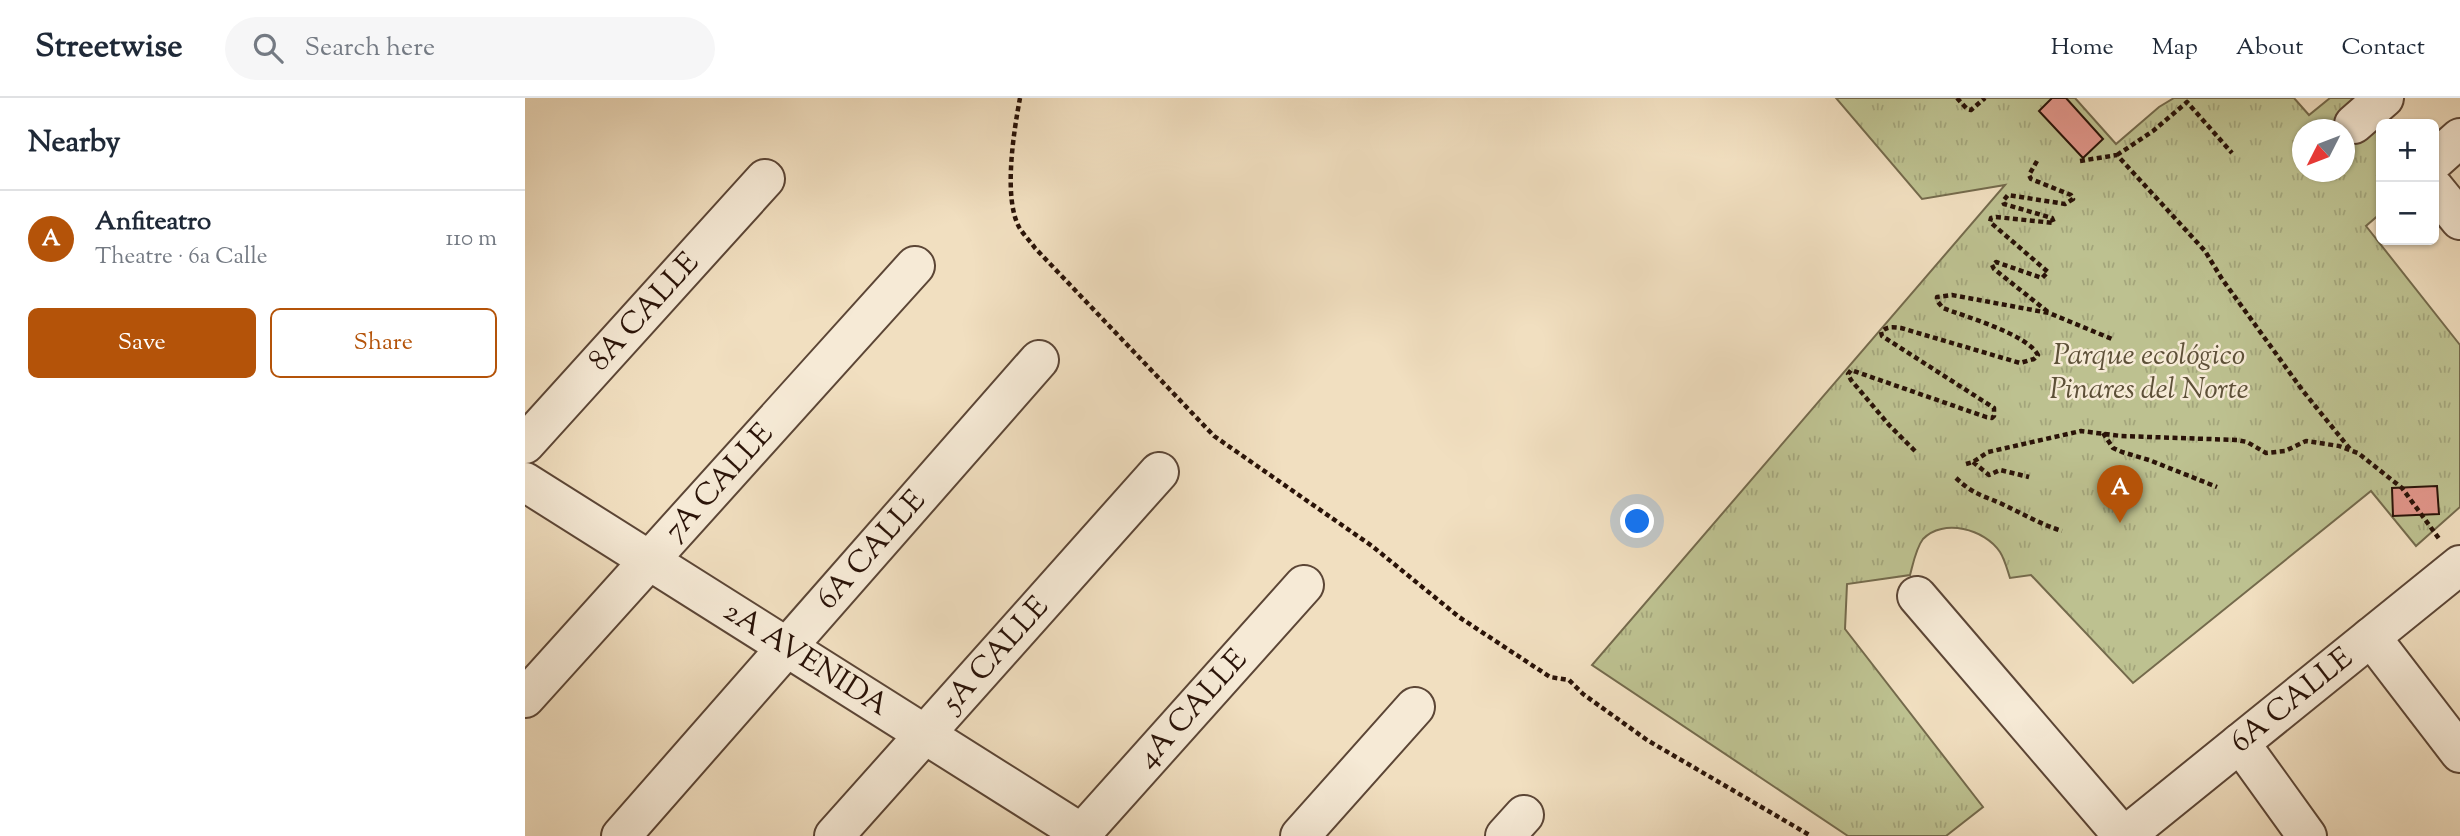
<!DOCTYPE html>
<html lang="en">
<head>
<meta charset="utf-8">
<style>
	:root { --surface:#fff; --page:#f6f6f7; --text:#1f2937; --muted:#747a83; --line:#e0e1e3; --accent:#b45309 }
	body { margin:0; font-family:"Sorts Mill Goudy",serif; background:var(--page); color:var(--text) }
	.controls { position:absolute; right:21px; top:21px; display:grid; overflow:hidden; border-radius:10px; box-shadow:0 2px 5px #0004 }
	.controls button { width:63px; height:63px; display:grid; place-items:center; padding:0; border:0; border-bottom:2px solid var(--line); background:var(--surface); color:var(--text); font:35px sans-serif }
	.compass { position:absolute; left:1767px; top:21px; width:63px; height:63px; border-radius:50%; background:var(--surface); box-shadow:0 2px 5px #0004; rotate:228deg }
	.you { position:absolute; left:1113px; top:424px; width:24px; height:24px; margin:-18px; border:5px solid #fff; border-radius:50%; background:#1a73e8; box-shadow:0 0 0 10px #1a73e833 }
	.badge { display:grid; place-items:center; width:46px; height:46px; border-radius:50%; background:var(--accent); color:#fff; font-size:23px; font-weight:700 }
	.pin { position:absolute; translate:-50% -58px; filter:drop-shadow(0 2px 4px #0008) }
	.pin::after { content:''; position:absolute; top:37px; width:24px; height:21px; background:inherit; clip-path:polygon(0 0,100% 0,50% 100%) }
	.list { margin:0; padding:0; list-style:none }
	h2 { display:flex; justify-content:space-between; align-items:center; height:91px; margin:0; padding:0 28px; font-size:30px }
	h2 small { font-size:23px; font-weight:400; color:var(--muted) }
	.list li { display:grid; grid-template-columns:46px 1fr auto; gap:21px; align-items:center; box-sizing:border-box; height:98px; padding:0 28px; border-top:2px solid var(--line) }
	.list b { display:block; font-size:26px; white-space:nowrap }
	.list p { margin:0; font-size:23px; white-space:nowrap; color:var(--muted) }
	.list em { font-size:23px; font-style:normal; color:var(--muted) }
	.actions { display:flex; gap:14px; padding:21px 28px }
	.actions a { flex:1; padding:16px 0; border:2px solid var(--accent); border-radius:10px; text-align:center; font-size:24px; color:var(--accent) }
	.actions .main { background:var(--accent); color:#fff }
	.icon { flex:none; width:38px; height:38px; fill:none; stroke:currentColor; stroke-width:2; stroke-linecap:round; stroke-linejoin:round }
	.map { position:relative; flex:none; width:1935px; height:738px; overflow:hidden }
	header { display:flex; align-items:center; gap:42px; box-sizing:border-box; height:98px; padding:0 35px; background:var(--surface); border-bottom:2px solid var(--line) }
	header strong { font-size:33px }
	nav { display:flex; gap:38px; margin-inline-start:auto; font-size:24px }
	.search { width:490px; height:63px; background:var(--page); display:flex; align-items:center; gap:18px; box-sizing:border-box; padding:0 24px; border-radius:38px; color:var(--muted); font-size:26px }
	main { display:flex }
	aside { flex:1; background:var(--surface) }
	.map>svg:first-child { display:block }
</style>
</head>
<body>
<header>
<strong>Streetwise</strong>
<div class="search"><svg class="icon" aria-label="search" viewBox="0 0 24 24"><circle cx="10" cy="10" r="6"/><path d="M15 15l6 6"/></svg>Search here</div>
<nav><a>Home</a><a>Map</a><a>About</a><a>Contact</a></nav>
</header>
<main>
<aside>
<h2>Nearby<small></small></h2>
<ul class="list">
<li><span class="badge">A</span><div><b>Anfiteatro</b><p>Theatre · 6a Calle</p></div><em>110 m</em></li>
</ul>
<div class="actions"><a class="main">Save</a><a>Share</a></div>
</aside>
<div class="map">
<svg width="1935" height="738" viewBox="0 0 1935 738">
	<defs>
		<pattern id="park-tufts" width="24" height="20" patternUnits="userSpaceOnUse" patternTransform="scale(1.75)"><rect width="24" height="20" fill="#bdc190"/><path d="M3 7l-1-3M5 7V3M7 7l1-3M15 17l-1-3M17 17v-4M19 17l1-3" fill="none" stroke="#a3a57b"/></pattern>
	</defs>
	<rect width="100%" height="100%" fill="#f1dfc0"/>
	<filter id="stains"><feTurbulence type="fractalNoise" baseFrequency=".00286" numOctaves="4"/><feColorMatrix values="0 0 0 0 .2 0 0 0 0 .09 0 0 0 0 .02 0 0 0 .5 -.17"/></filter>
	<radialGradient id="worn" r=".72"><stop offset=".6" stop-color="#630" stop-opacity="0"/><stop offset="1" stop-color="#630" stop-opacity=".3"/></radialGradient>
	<path fill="url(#park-tufts)" stroke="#746a4c" stroke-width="2" fill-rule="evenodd" d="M1311 0H1550L1591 46 1634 9 1649 0H1769L1784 17 1805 0H1834L1856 29V115L1841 128 1935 247V409L1891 448 1846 393 1608 585 1506 477 1485 480C1482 471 1480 462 1475 454 1460 431 1418 420 1398 441 1391 450 1388 466 1385 477L1322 486 1320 531 1458 709 1421 738H1323L1067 567 1480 87 1397 101ZM1778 32H1820V74H1778Z"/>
	<path fill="#e2968b" stroke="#2a1308" stroke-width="2" d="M1527 0H1541L1578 41 1558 60 1514 13Z
		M1912 388 1914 416 1868 418 1867 390Z"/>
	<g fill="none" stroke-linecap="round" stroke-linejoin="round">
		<g stroke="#5c4636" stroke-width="42">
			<g id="minor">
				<path d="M1829 26 1859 0"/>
				<path d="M1909 63 1935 40"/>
				<path d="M1909 90 1935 122"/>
				<path id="s1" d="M0 346 240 81"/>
				<path id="s2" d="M0 384 561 738"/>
				<path d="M1392 498 1598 738"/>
				<path d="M1846 539 1935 655"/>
				<path id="s3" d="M0 600 390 168"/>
				<path d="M1715 645 1782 738"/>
				<path id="s4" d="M557 735 779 487"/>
				<path id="s5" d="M96 738 514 262"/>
				<path id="s6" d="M309 738 634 374"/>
				<path d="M775 738 890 609"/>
				<path d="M980 738 999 717"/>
				<path id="s7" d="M1600 738 1935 467"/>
			</g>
		</g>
		<path stroke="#2a1308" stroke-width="4.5" stroke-dasharray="5 3.5" stroke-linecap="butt" d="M495 0C489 32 478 99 494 129 498 136 505 143 510 150L689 338 847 448 934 519 1025 579 1044 582 1058 596 1122 642 1286 738
			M1432 0 1442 11 1446 12 1460 0
			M1592 57 1628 33 1662 4 1707 55
			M1512 63 1504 77 1506 81 1546 97 1548 101 1540 106 1483 97 1478 103 1479 106 1527 120 1529 125 1471 119 1466 120 1465 124 1523 174 1517 180 1471 164 1467 167 1469 171 1523 214
			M1555 63 1592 57 1680 153 1697 181 1778 293 1825 351
			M1578 335 1588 350 1597 354 1624 362 1692 389
			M1390 353 1364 327 1326 282 1323 276 1326 272 1461 319 1467 320 1469 318V310L1357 238 1356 234C1362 228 1368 229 1376 230L1495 265 1509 261 1513 257C1502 236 1441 219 1418 210L1412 203V199L1427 197 1524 215 1587 241
			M1448 364 1464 377 1475 372 1504 379
			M1441 366 1448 364 1463 354 1556 333 1596 338 1712 342 1722 344 1741 355 1760 353 1781 343 1814 348 1833 355 1877 390 1915 442
			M1431 380C1448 396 1456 397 1475 405 1496 415 1515 426 1537 433"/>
		<use href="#minor" stroke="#f6ead6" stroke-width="38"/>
	</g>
	<g text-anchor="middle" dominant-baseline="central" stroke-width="5" stroke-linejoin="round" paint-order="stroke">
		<g font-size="30" fill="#2a1308" stroke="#f6ead6">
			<text stroke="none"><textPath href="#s1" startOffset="178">8A CALLE</textPath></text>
			<text stroke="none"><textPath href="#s3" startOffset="290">7A CALLE</textPath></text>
			<text stroke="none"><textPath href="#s5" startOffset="380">6A CALLE</textPath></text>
			<text stroke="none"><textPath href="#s6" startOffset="243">5A CALLE</textPath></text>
			<text stroke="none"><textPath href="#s2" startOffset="332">2A AVENIDA</textPath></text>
			<text stroke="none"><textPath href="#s7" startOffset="215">6A CALLE</textPath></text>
			<text stroke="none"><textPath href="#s4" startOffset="166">4A CALLE</textPath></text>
		</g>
		<g font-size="30" font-style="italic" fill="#5d5038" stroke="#f6ead6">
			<text x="1624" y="258">Parque ecológico<tspan x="1624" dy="34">Pinares del Norte</tspan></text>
		</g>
	</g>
	<rect width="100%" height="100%" filter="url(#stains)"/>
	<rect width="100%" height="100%" fill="url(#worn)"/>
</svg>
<div class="controls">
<button>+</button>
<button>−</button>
</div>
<svg class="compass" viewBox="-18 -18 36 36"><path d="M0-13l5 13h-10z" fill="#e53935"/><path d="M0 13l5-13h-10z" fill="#747a83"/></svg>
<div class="you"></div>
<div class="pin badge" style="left:1595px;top:425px">A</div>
</div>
</main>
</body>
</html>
